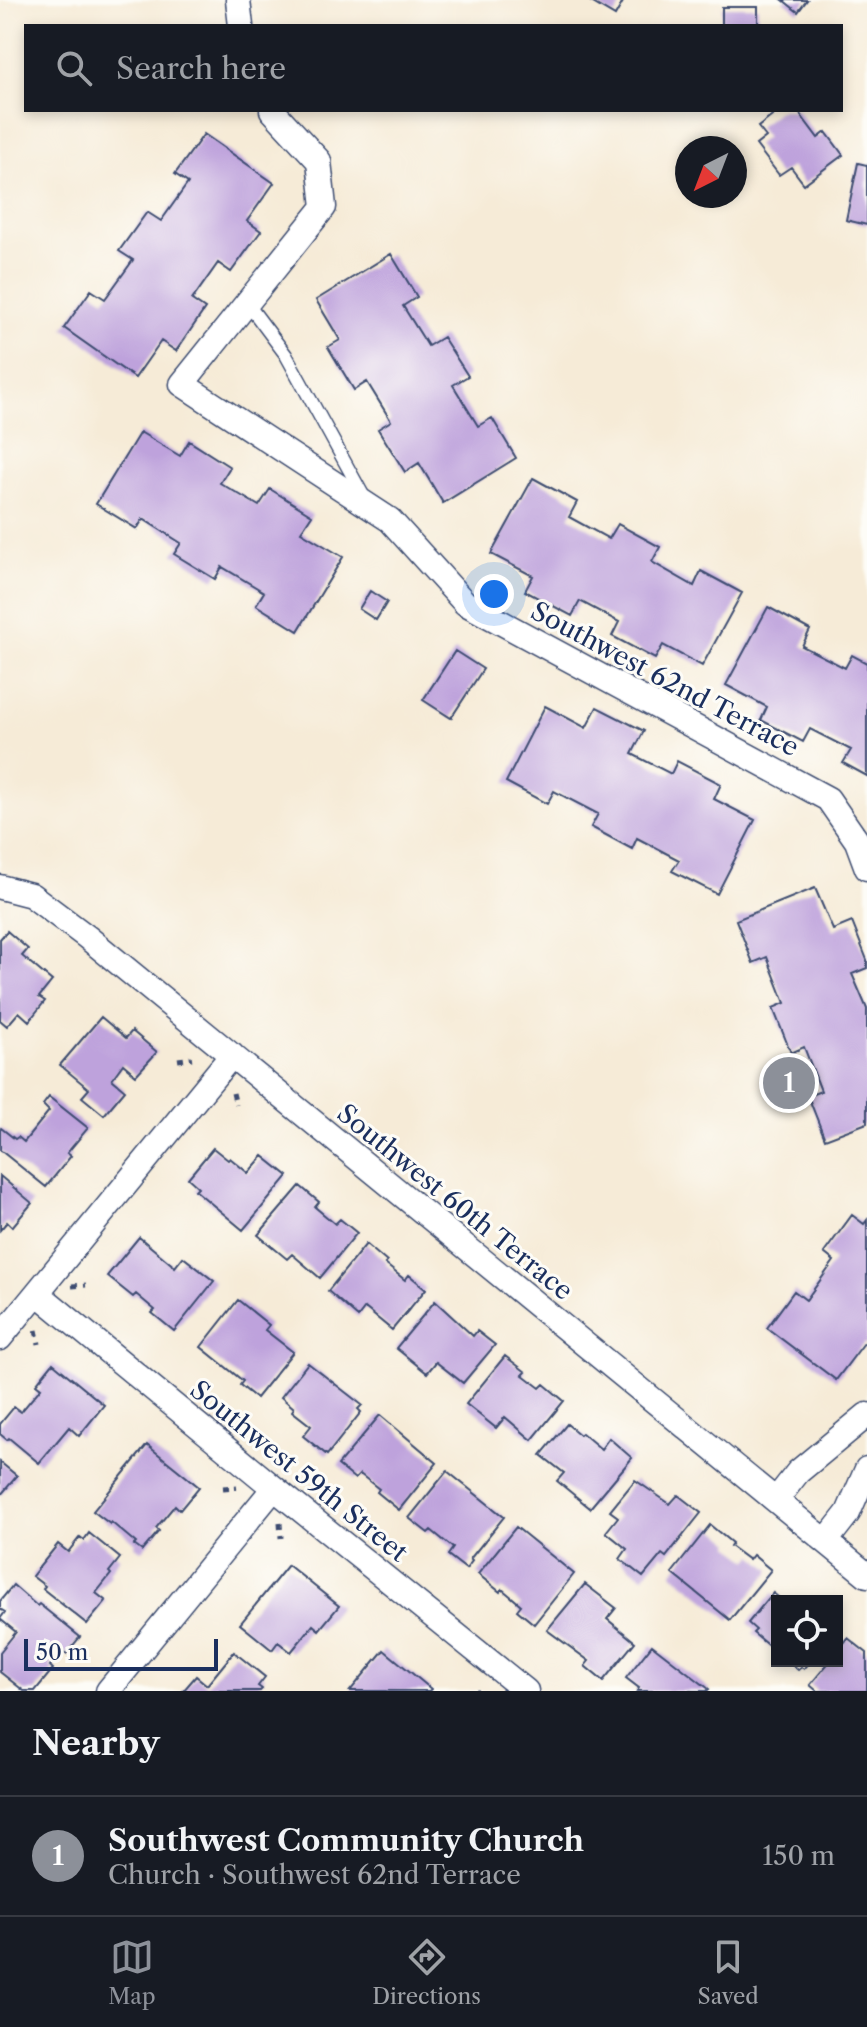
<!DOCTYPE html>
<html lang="en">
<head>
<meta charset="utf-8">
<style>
	:root { --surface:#171b24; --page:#20242c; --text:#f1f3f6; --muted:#9ea1a6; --line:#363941; --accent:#8c9099 }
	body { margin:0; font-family:"Libre Caslon Text",serif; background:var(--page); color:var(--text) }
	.controls { position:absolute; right:24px; bottom:24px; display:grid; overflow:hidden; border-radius:0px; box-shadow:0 4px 12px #0003 }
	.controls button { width:72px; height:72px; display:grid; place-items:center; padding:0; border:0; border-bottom:2px solid var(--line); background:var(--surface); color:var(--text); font:40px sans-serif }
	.compass { position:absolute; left:675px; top:136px; width:72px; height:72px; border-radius:50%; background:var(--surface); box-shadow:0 4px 12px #0003; rotate:222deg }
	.scale { position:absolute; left:24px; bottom:20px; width:194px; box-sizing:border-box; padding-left:8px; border:4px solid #1b2f5e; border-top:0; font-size:22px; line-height:28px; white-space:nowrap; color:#1b2f5e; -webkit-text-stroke:6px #fdfcf7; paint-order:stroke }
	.you { position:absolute; left:494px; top:594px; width:28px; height:28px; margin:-20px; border:6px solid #fff; border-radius:50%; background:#1a73e8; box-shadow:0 0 0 12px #1a73e833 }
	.badge { display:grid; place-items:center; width:52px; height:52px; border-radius:50%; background:var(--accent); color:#fff; font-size:26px; font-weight:700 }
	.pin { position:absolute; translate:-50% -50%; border:4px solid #fff; box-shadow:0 2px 8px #0006 }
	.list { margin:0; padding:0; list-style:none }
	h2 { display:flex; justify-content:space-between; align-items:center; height:104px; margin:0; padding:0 32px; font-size:34px }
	h2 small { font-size:26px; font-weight:400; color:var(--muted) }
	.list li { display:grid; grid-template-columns:52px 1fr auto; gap:24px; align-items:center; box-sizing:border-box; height:120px; padding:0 32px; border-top:2px solid var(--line) }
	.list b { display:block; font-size:30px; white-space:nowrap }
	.list p { margin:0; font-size:26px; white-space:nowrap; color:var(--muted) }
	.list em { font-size:26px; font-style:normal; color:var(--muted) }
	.icon { flex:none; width:44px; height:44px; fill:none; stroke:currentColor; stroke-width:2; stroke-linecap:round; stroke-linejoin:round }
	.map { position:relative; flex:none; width:867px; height:1691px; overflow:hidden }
	.search { position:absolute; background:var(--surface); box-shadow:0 4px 12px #0003; left:24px; right:24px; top:24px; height:88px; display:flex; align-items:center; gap:20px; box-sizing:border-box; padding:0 28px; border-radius:0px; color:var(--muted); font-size:30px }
	.sheet { height:224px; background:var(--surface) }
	nav { display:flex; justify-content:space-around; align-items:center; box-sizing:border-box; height:112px; border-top:2px solid var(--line); background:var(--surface); font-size:22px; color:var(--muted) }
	nav a { display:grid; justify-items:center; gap:4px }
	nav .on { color:var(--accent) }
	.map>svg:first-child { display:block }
</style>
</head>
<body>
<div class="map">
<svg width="867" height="1691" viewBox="0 0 867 1691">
	<rect width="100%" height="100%" fill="#fdfcf7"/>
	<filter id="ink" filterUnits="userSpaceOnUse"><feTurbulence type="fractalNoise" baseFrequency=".0125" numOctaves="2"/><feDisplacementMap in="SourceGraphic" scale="16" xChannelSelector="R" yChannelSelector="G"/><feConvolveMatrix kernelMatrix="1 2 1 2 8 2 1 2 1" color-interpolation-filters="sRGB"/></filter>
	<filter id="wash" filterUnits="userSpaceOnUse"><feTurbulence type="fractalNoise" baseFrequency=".006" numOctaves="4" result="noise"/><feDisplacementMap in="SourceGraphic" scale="32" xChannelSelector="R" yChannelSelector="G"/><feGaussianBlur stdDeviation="1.8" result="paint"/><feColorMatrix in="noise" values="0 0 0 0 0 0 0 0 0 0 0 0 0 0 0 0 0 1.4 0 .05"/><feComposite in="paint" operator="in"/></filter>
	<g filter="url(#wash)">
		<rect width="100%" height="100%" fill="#f6ebd7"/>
		<g id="blocks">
			<path fill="#bea2dc" d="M588 0H624L615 16Z
				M783 0H807L798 12Z
				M722 7H758V26H722Z
				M780 110H797L818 138 826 132 843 155 804 184 791 167 779 175 756 145 766 137 758 127Z
				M204 134 274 183 247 221 261 231 231 272 218 263 192 300 205 309 176 351 161 341 135 378 64 328 91 290 105 299 133 260 119 251 147 212 161 221 188 183 175 174Z
				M858 163 867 165V225L846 220Z
				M391 254 417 297 403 306 428 346 443 337 468 376 453 385 478 426 492 418 516 458 443 503 419 463 405 472 378 429 391 421 367 382 354 390 328 347 340 340 316 300Z
				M140 432 180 456 189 441 230 467 220 483 259 506 270 489 312 515 301 532 343 557 298 631 256 605 264 592 222 567 215 579 174 554 181 543 143 519 137 529 96 504Z
				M533 478 577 502 569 517 609 539 618 524 660 547 652 562 694 586 701 571 742 593 702 666 663 645 655 659 612 636 619 622 580 601 572 616 525 591 533 576 491 554Z
				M370 591 387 602 376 620 359 609Z
				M768 607 810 630 802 646 845 668 852 655 867 663V776L843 763 851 750 810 729 803 742 761 720 767 707 726 685Z
				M455 651 483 669 451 718 423 700Z
				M545 706 586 728 597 707 644 731 632 754 671 774 677 761 721 784 714 799 755 820 717 894 672 871 679 860 637 838 632 849 591 827 598 814 554 791 547 804 506 782Z
				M815 888 833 930 852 922 867 960V968L852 974 867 1009V1123L825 1139 808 1096 821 1091 804 1047 791 1053 773 1008 785 1003 767 957 753 963 736 920Z
				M7 931 28 949 22 956 52 981 39 997 45 1001 29 1021 19 1012 7 1026 0 1020V939Z
				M101 1017 126 1038 132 1031 157 1052 136 1075 123 1064 112 1079 125 1090 104 1115 82 1097 89 1089 60 1065Z
				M49 1097 88 1128 67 1153 71 1156 46 1187 0 1150V1130L1 1128 15 1139 18 1137 24 1142 49 1111 43 1105Z
				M213 1148 228 1160 230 1158 248 1173 263 1156 288 1176 243 1230 195 1190 198 1187 188 1178Z
				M0 1176 32 1203 12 1227 7 1222 0 1230Z
				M300 1186 319 1202 315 1207 335 1224 340 1219 357 1233 320 1278 292 1254 287 1259 258 1235Z
				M852 1215 864 1224 867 1220V1345L864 1343 836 1380 767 1328 794 1291 806 1300 834 1261 824 1253Z
				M139 1237 175 1267 183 1257 214 1281 174 1331 152 1313 155 1310 136 1294 133 1297 107 1276Z
				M366 1244 387 1262 385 1264 405 1280 409 1275 426 1289 392 1330 365 1308 358 1317 328 1291Z
				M238 1300 269 1325 265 1330 293 1352 256 1398 240 1385 243 1381 201 1347Z
				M435 1301 473 1336 477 1331 495 1345 463 1383 436 1362 427 1373 396 1348Z
				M505 1356 526 1372 523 1375 540 1388 544 1384 564 1401 532 1440 505 1417 496 1428 466 1404Z
				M53 1363 104 1405 79 1436 69 1427 39 1463 9 1438 7 1440 0 1434V1424L14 1407 21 1412 41 1388 36 1384Z
				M308 1363 362 1405 358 1409 361 1412 327 1455 303 1436 311 1426 292 1411 294 1408 281 1397Z
				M380 1415 437 1463 399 1510 377 1492 379 1489 360 1474 355 1479 338 1465Z
				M567 1424 580 1435 582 1433 601 1449 609 1438 632 1458 590 1508 557 1481 564 1473 541 1455Z
				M147 1445 199 1487 180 1510 175 1505 156 1528 159 1531 142 1551 134 1545 136 1543 111 1522 110 1524 93 1511Z
				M0 1462 17 1476 0 1496Z
				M447 1471 504 1517 470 1559 472 1561 466 1569 448 1555 453 1548 431 1530 428 1533 409 1518Z
				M635 1480 670 1504 678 1495 701 1513 666 1557 662 1554 643 1577 620 1559 627 1549 606 1532 618 1517 610 1511Z
				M710 1525 732 1543 730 1546 749 1560 753 1555 771 1570 730 1620 672 1573Z
				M516 1527 574 1574 534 1624 517 1610 521 1605 502 1589 500 1592 478 1574Z
				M89 1533 120 1558 109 1572 111 1574 96 1593 106 1601 87 1624 43 1589 45 1586 32 1576 58 1544 68 1552 80 1537 84 1540Z
				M288 1565 339 1606 319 1630 313 1625 291 1652 278 1642 272 1650 240 1624Z
				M585 1584 616 1608 607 1619 635 1642 603 1681 585 1666 589 1661 547 1630Z
				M13 1585 37 1606 39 1604 80 1637 66 1654 62 1651 50 1666 53 1669 35 1691H24L0 1672V1652L16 1632 0 1619 5 1612 0 1609V1601Z
				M773 1593 783 1601H777V1653L753 1633 756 1630 748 1623Z
				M848 1638 867 1653V1691H817L810 1685 830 1661H837V1652Z
				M652 1645 709 1689 707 1691H637L639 1688 626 1678Z
				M384 1650 431 1689 429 1691H350Z
				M234 1652 265 1677 258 1686 262 1689 260 1691H183L196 1676 207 1685Z
				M787 1661H811L804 1669 801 1667 798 1670Z"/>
		</g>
	</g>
	<g filter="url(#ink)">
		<use href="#blocks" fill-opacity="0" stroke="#3c4b70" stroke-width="2"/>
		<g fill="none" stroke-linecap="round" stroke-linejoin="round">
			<g stroke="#3c4b70" stroke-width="15">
				<path id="lane" d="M247 303 286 355 364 497"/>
			</g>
			<g stroke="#3c4b70" stroke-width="27">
				<path id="street" d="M238 0 241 26
					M272 110 319 161 324 207 182 384 390 520 465 603 828 799 857 841 867 868
					M0 887 31 895 87 937 867 1575
					M37 1293 274 1488 526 1691
					M0 1338 232 1055
					M776 1500 798 1472 867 1415
					M826 1541 848 1513 867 1469
					M108 1691 274 1488"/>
			</g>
			<path stroke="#3c4b70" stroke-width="5" stroke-dasharray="6 6" stroke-linecap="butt" d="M178 1060 192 1058
				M233 1093 236 1105
				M72 1286 86 1285
				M36 1330 39 1344
				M223 1488 237 1487
				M280 1523 281 1538
				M476 1691H478"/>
			<use href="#lane" stroke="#fff" stroke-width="12"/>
			<use href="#street" stroke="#fff" stroke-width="24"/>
		</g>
	</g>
	<g text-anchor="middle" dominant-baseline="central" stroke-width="6" stroke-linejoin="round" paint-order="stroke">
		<g font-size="26" fill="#1b2f5e" stroke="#fdfcf7">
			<text transform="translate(665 679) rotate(28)">Southwest 62nd Terrace</text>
			<text transform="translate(455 1202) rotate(39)">Southwest 60th Terrace</text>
			<text transform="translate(299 1471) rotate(39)">Southwest 59th Street</text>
		</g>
	</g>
</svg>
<div class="controls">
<button><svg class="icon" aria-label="locate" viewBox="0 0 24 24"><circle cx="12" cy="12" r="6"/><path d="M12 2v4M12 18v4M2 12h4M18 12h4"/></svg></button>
</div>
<svg class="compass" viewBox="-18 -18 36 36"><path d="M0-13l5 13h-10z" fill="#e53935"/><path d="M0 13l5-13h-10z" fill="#9ea1a6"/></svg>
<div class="scale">50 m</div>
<div class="you"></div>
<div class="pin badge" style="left:789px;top:1083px">1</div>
<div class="search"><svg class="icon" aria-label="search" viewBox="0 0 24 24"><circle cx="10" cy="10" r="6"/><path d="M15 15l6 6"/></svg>Search here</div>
</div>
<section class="sheet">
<h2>Nearby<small></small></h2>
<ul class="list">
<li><span class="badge">1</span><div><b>Southwest Community Church</b><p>Church · Southwest 62nd Terrace</p></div><em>150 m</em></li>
</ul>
</section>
<nav>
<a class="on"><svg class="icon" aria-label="map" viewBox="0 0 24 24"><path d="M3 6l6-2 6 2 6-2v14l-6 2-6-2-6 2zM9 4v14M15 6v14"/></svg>Map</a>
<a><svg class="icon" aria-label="directions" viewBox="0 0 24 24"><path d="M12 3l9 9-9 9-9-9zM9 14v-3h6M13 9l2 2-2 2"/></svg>Directions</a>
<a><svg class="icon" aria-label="saved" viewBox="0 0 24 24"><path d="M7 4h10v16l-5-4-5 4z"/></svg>Saved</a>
</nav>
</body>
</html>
